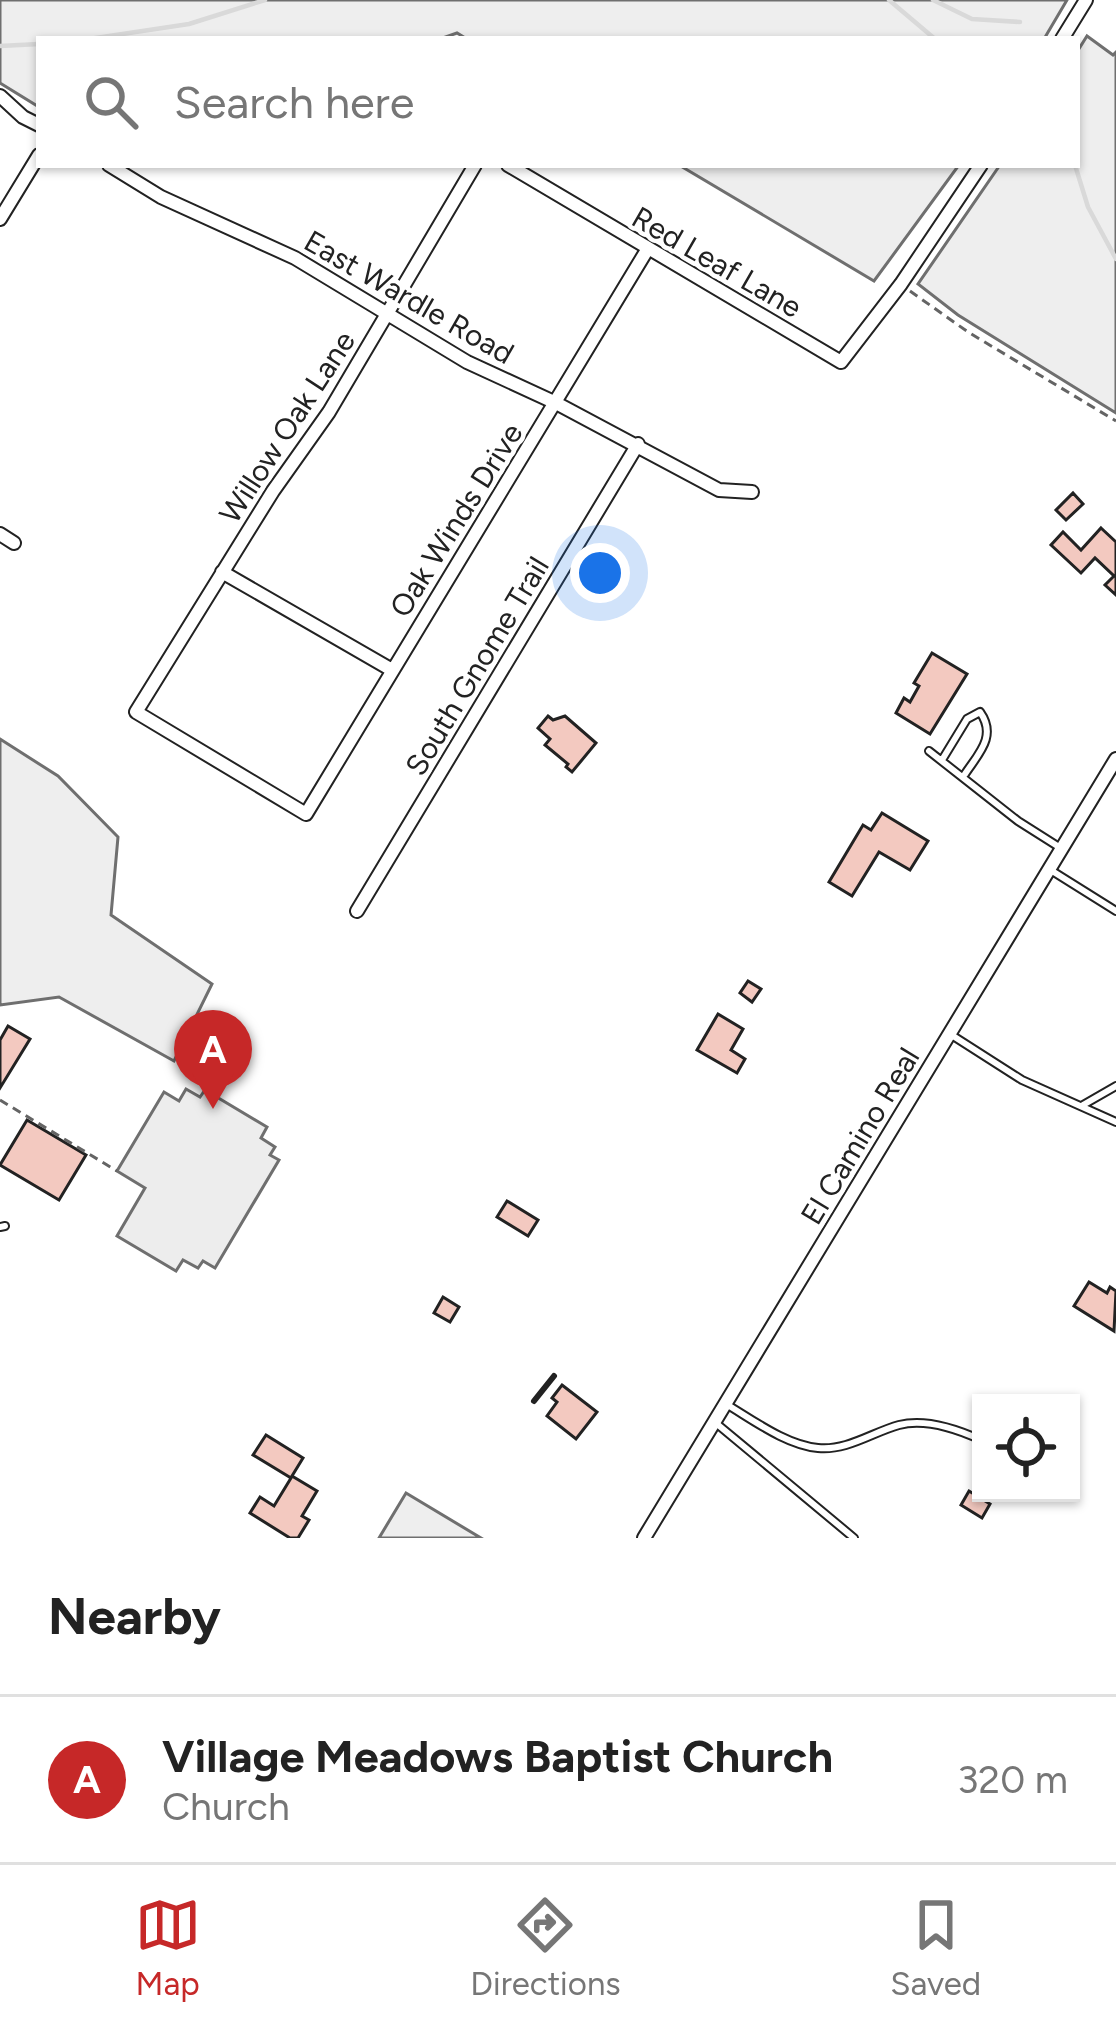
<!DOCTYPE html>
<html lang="en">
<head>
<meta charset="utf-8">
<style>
	:root { --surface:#fff; --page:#f2f2f2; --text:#222; --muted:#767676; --line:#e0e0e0; --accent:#c62828 }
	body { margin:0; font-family:Figtree,sans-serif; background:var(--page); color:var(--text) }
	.controls { position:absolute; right:36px; bottom:36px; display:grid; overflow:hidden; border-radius:0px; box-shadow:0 3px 9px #0004 }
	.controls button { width:108px; height:108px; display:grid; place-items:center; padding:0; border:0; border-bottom:3px solid var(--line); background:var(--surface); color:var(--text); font:60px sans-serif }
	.you { position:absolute; left:600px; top:573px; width:42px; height:42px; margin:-30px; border:9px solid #fff; border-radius:50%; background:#1a73e8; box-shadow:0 0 0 18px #1a73e833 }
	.badge { display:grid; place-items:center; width:78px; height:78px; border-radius:50%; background:var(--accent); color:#fff; font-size:39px; font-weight:700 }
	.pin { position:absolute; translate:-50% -99px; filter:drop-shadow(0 3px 6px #0008) }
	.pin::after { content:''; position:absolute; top:63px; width:42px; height:36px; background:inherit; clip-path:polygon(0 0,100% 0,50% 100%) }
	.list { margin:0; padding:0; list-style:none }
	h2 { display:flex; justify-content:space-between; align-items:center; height:156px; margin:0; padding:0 48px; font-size:51px }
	h2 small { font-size:39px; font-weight:400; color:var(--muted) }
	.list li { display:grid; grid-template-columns:78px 1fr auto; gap:36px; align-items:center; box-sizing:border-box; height:168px; padding:0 48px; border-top:3px solid var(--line) }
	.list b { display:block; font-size:45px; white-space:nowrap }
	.list p { margin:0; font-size:39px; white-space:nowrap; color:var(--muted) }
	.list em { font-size:39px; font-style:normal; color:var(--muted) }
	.icon { flex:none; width:66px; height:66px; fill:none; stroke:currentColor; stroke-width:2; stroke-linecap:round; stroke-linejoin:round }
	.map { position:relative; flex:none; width:1116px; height:1538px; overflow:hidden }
	.search { position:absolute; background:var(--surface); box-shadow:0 3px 9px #0004; left:36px; right:36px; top:36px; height:132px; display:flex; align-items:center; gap:30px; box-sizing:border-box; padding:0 42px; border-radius:0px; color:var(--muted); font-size:45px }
	.sheet { height:324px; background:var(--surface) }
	nav { display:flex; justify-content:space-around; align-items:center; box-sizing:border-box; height:168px; border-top:3px solid var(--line); background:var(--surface); font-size:33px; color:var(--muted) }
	nav a { display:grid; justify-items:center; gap:6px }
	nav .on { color:var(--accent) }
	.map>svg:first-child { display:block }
</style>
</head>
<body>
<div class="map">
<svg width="1116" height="1538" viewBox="0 0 1116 1538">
	<rect width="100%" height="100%" fill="#fff"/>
	<path fill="#eee" stroke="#6f6f6f" stroke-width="3" d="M0 0H1067L1044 39H467L457 33 440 39H39V107L0 83Z
		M1087 36 1113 55 1116 52V413L958 315 918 284 1000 165H1077V52Z
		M679 165H959L874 281Z
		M0 739 58 776 118 837 111 915 212 984 174 1061 59 997 0 1005Z
		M406 1493 481 1538H379Z"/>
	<path fill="#ededed" stroke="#6f6f6f" stroke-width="3" d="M186 1089 200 1097 205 1090 267 1127 261 1138 275 1147 270 1155 279 1160 215 1268 203 1261 198 1268 183 1260 176 1271 117 1236 145 1188 117 1171 164 1092 179 1101Z"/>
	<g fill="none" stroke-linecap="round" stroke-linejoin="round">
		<path stroke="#d9d9d9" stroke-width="4.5" d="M889 0 935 39
			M933 0 972 19 1020 22
			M89 39 189 24 265 0
			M0 46 39 44
			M1075 165 1088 207 1116 259"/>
	</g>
	<path fill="#f3c9c0" stroke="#222" stroke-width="3" d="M1073 493 1083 504 1066 520 1056 510Z
		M1101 528 1116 542V595L1105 585 1114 576 1095 558 1081 573 1051 545 1063 532 1081 550Z
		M932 653 967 674 930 734 896 713 904 698 910 702 919 686 914 683Z
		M548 716 553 720 565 716 596 743 572 772 566 767 568 764 545 745 550 739 538 728Z
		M882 813 928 841 910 870 879 852 852 896 829 882 863 825 871 830Z
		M748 981 761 989 752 1002 740 993Z
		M718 1014 743 1029 731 1050 745 1059 737 1073 697 1050Z
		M8 1026 30 1039 0 1088V1040Z
		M27 1120 86 1155 59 1200 0 1165Z
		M507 1201 538 1220 528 1236 497 1217Z
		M1089 1282 1107 1293 1110 1287 1116 1291 1114 1331 1074 1306Z
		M443 1297 459 1307 450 1322 434 1313Z
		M562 1385 597 1412 576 1439 547 1416 557 1402 552 1398Z
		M266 1435 303 1458 292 1476 317 1491 302 1516 309 1520 298 1538H290L250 1513 260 1497 274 1506 291 1478 253 1455Z
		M969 1491 990 1504 982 1518 961 1505Z"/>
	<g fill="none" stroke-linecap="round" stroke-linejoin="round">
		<g stroke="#222" stroke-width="10">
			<path id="service" d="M929 751 1018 821 1059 847
				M942 760 967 719 980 712C997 736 979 753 965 774
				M1049 869 1116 911
				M950 1034 1022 1080 1116 1122
				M1083 1105 1116 1086
				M0 1227 5 1226
				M726 1404C753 1420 786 1445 818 1448 847 1451 873 1432 899 1425 926 1418 957 1429 981 1440
				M717 1424 854 1538"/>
		</g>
		<g stroke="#222" stroke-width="16">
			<path id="minor" d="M1062 39 1086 0
				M0 96 23 117 39 125
				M109 165 161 197 295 258 467 362 556 403 719 490 752 492
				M475 165 329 412 273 491 136 712 306 814 647 250
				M508 165 841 362 901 284 981 165
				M0 219 39 155
				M0 534 14 543
				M222 572 392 670
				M357 911 638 444
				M644 1538 1116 759"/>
		</g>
		<path stroke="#646464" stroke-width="3" stroke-dasharray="9 6" stroke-linecap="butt" d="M910 291 968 332 1116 421
			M0 1100 117 1171"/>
		<use href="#service" stroke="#fff" stroke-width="6"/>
		<use href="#minor" stroke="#fff" stroke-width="12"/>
		<path stroke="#222" stroke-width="6" d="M534 1401 554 1376"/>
	</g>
	<g text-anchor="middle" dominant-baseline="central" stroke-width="9" stroke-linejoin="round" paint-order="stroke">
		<g font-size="30" fill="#222" stroke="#fff">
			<text transform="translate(717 262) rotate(30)">Red Leaf Lane</text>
			<text transform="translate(409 297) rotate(30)">East Wardle Road</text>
			<text transform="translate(287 427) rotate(-57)">Willow Oak Lane</text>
			<text transform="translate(456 520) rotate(-58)">Oak Winds Drive</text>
			<text transform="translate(477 666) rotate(-59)">South Gnome Trail</text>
			<text transform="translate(860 1136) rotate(-59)">El Camino Real</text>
		</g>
	</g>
</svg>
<div class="controls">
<button><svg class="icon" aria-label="locate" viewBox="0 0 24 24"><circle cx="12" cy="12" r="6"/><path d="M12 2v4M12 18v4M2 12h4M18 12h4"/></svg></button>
</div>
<div class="you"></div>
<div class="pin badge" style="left:213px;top:1109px">A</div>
<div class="search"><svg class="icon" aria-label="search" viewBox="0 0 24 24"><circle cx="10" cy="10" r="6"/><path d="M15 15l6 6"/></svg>Search here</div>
</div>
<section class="sheet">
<h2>Nearby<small></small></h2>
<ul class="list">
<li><span class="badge">A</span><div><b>Village Meadows Baptist Church</b><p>Church</p></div><em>320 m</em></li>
</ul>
</section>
<nav>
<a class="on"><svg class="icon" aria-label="map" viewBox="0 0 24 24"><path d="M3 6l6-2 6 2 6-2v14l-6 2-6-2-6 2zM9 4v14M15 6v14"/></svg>Map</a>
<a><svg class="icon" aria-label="directions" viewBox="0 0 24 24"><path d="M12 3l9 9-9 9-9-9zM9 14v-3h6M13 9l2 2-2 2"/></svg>Directions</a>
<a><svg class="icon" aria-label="saved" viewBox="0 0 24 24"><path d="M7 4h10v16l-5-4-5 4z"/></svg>Saved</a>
</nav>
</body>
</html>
